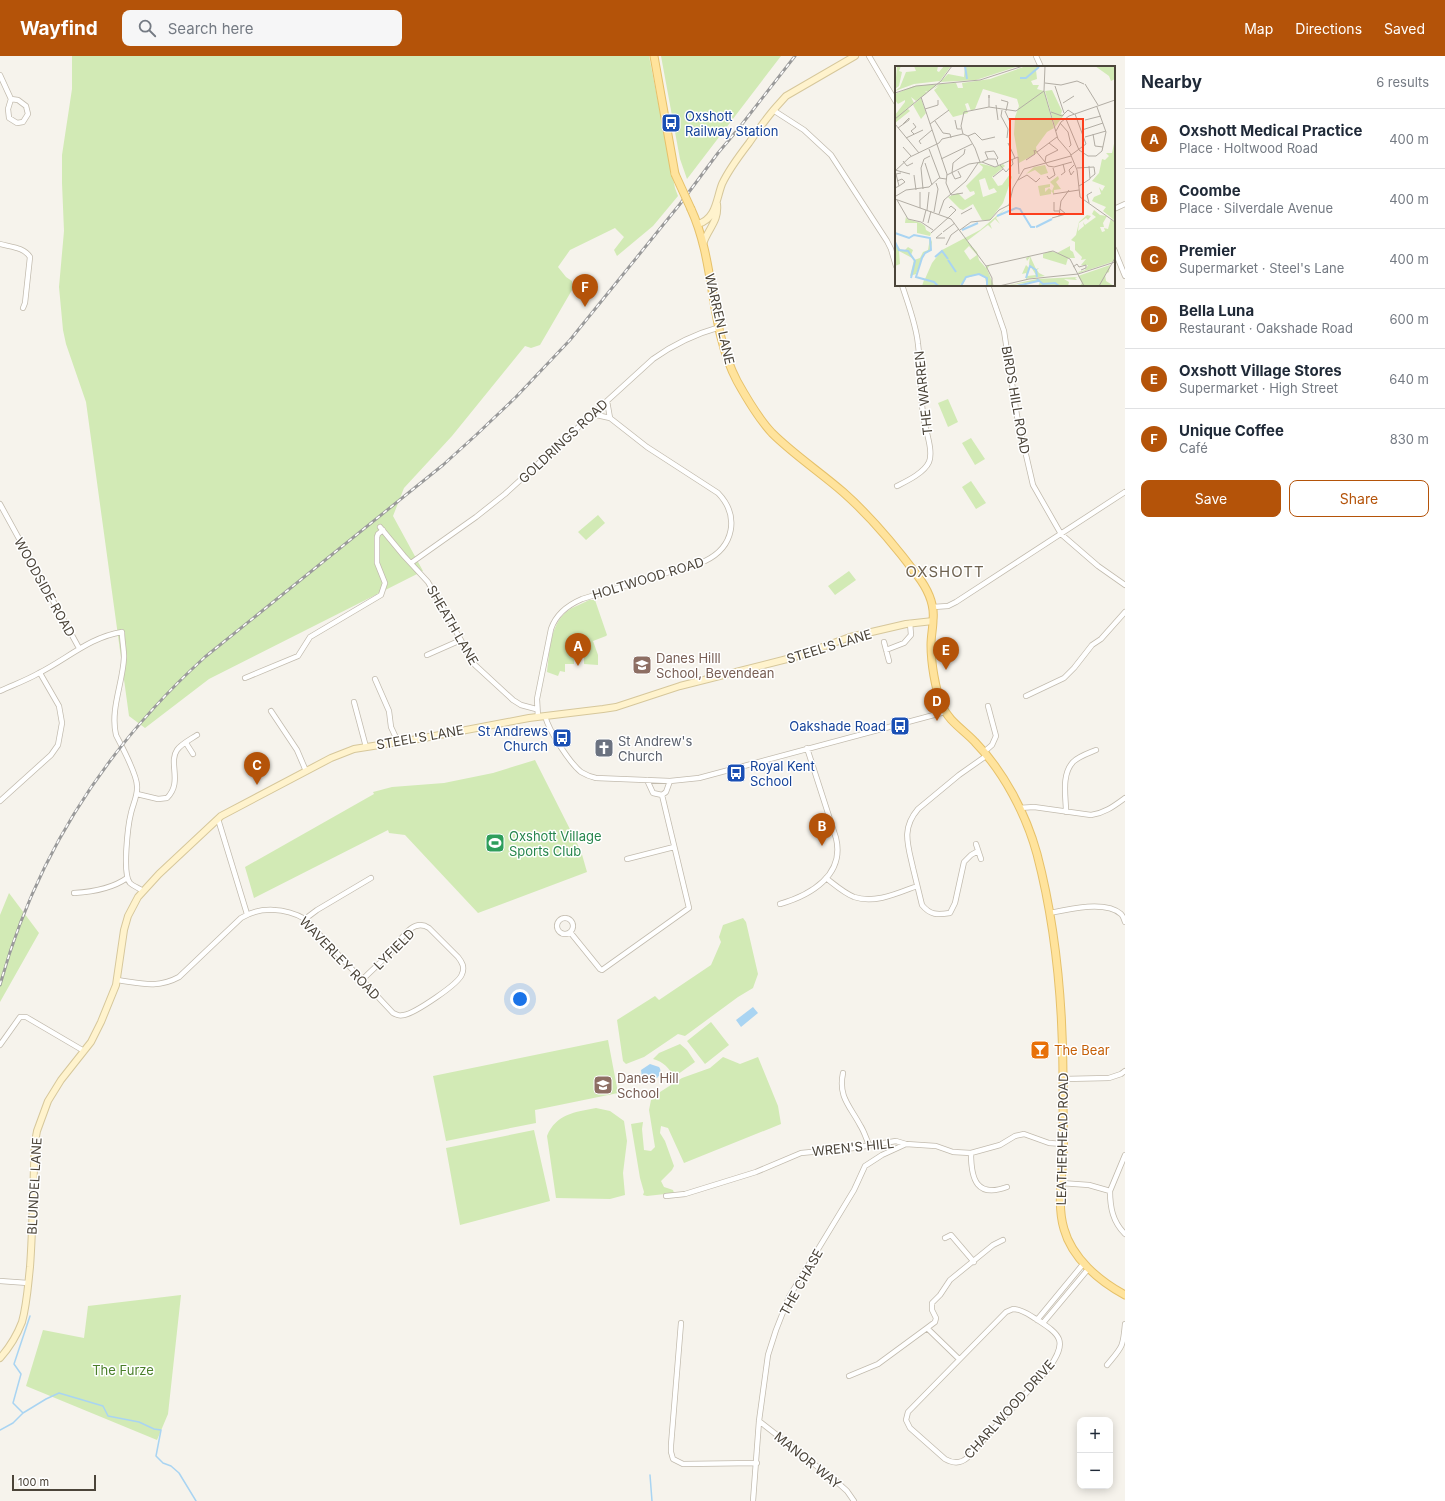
<!DOCTYPE html>
<html lang="en">
<head>
<meta charset="utf-8">
<style>
	:root { --surface:#fff; --page:#f6f6f7; --text:#1f2937; --muted:#747a83; --line:#e0e1e3; --accent:#b45309 }
	body { margin:0; font-family:Inter,sans-serif; background:var(--page); color:var(--text) }
	.controls { position:absolute; right:12px; bottom:12px; display:grid; overflow:hidden; border-radius:8px; box-shadow:0 2px 10px #0003 }
	.controls button { width:36px; height:36px; display:grid; place-items:center; padding:0; border:0; border-bottom:1px solid var(--line); background:var(--surface); color:var(--text); font:20px sans-serif }
	.scale { position:absolute; left:12px; bottom:10px; width:84px; box-sizing:border-box; padding-left:4px; border:2px solid #4b4439; border-top:0; font-size:11px; line-height:14px; white-space:nowrap; color:#4b4439; -webkit-text-stroke:3px #fff; paint-order:stroke }
	.you { position:absolute; left:520px; top:943px; width:14px; height:14px; margin:-10px; border:3px solid #fff; border-radius:50%; background:#1a73e8; box-shadow:0 0 0 6px #1a73e833 }
	.badge { display:grid; place-items:center; width:26px; height:26px; border-radius:50%; background:var(--accent); color:#fff; font-size:13px; font-weight:700 }
	.pin { position:absolute; translate:-50% -33px; filter:drop-shadow(0 1px 2px #0008) }
	.pin::after { content:''; position:absolute; top:21px; width:14px; height:12px; background:inherit; clip-path:polygon(0 0,100% 0,50% 100%) }
	.list { margin:0; padding:0; list-style:none }
	h2 { display:flex; justify-content:space-between; align-items:center; height:52px; margin:0; padding:0 16px; font-size:17px }
	h2 small { font-size:13px; font-weight:400; color:var(--muted) }
	.list li { display:grid; grid-template-columns:26px 1fr auto; gap:12px; align-items:center; box-sizing:border-box; height:60px; padding:0 16px; border-top:1px solid var(--line) }
	.list b { display:block; font-size:15px; white-space:nowrap }
	.list p { margin:0; font-size:13px; white-space:nowrap; color:var(--muted) }
	.list em { font-size:13px; font-style:normal; color:var(--muted) }
	.actions { display:flex; gap:8px; padding:12px 16px }
	.actions a { flex:1; padding:9px 0; border:1px solid var(--accent); border-radius:8px; text-align:center; font-size:14px; color:var(--accent) }
	.actions .main { background:var(--accent); color:#fff }
	.icon { flex:none; width:22px; height:22px; fill:none; stroke:currentColor; stroke-width:2; stroke-linecap:round; stroke-linejoin:round }
	.map { position:relative; flex:none; width:1125px; height:1445px; overflow:hidden }
	header { display:flex; align-items:center; gap:24px; box-sizing:border-box; height:56px; padding:0 20px; background:var(--accent); color:#fff }
	header strong { font-size:19px }
	nav { display:flex; gap:22px; margin-inline-start:auto; font-size:14px }
	.search { width:280px; height:36px; background:var(--page); display:flex; align-items:center; gap:10px; box-sizing:border-box; padding:0 14px; border-radius:8px; color:var(--muted); font-size:15px }
	main { display:flex }
	aside { flex:1; background:var(--surface) }
	.map>svg:first-child { display:block }
</style>
</head>
<body>
<header>
<strong>Wayfind</strong>
<div class="search"><svg class="icon" aria-label="search" viewBox="0 0 24 24"><circle cx="10" cy="10" r="6"/><path d="M15 15l6 6"/></svg>Search here</div>
<nav><a>Map</a><a>Directions</a><a>Saved</a></nav>
</header>
<main>
<div class="map">
<svg width="1125" height="1445" viewBox="0 0 1125 1445">
	<rect width="100%" height="100%" fill="#f6f3ec"/>
	<path fill="#d2eab5" d="M72 0H649L675 132 678 140 653 170 617 200 614 194 624 181 615 172 570 194 558 211 566 221 572 225V234L540 289 531 292 525 290 452 380 404 432 393 460 423 515 209 623 145 672 129 660 86 346 66 288 63 274 59 231 64 175 62 127V99L72 33Z
		M661 0H781L687 123 680 103Z
		M948 343 958 366 948 371 938 347Z
		M971 382 985 403 975 409 962 387Z
		M971 425 986 447 976 453 962 431Z
		M598 459 605 467 586 484 578 476Z
		M849 515 856 524 835 539 828 530Z
		M589 544H595L607 579 606 580 593 585 598 599V609L584 608V600H574V608H565V616L560 615 558 620 547 616C550 593 550 564 572 552 578 549 584 547 589 544Z
		M535 704 581 795 587 816 478 857 405 779 389 777 388 774 254 842 245 811 374 738 373 736 392 731 444 727 493 717Z
		M9 837 39 877 0 946V859Z
		M743 862 746 866 758 918 753 932 738 941 685 980 678 978 644 1001 626 1008 623 1005 617 964 655 940 659 944 711 909 721 886 719 881 723 869Z
		M711 966 729 989 705 1008 687 985Z
		M608 984 618 1037 535 1054 536 1067 446 1085 433 1020Z
		M680 988 687 994 695 1006 674 1021C669 1012 664 1006 653 1003L659 997Z
		M723 1001 740 1008 758 1001 778 1050 781 1068 684 1107 668 1072 661 1070 660 1077 665 1085 674 1110 672 1114 661 1125 664 1131 673 1134 674 1137 647 1140 643 1139 644 1136 640 1122 631 1068 643 1066 642 1073 644 1094 651 1095 655 1091 649 1054 651 1044 660 1036 682 1022 710 1012Z
		M596 1052 610 1055 624 1065 627 1085 623 1117 625 1139 610 1143 556 1142 547 1080C556 1058 575 1056 596 1052Z
		M534 1074 550 1145 460 1169 446 1092Z
		M181 1239 168 1358 157 1384 26 1330 43 1274 84 1282 88 1250Z"/>
	<path fill="#a9d4f2" d="M753 951 758 957 741 971 736 964Z
		M650 1008 659 1011C662 1015 660 1019 657 1022H642L641 1014Z"/>
	<g fill="none" stroke-linecap="round" stroke-linejoin="round">
		<path stroke="#a9d4f2" stroke-width="1.5" d="M23 1357 13 1347 21 1318 14 1308 30 1260
			M0 1374 13 1367 23 1357 46 1343 59 1337 103 1350 108 1360 139 1366 154 1373 161 1374 156 1400 163 1407 171 1410 179 1417 196 1445
			M650 1419 652 1445"/>
		<g stroke="#c2bbae" stroke-width="6">
			<path id="street" d="M869 0 896 46
				M1036 0 1041 11
				M0 19 11 43
				M11 43 18 44 26 50 28 58 23 66 17 67 9 62 8 53Z
				M773 54 804 74 831 99 887 185 891 193 896 210
				M1114 153 1125 148
				M0 188C10 191 24 191 30 201L25 247 23 252
				M1114 193 1125 220
				M988 229 1004 275 1017 360 1033 429 1061 478 1098 510 1125 529
				M607 345 610 362
				M897 430C907 425 924 417 929 406 934 394 924 371 923 358 920 335 921 311 918 288 916 268 908 248 902 229
				M0 448 79 592
				M380 471 404 500 428 526 475 609 513 644 521 649 536 653
				M411 507 476 461 505 438 653 303C674 288 695 278 720 271
				M933 551 948 550 956 546 1125 436
				M884 586 889 605
				M886 594 904 587 911 579 910 567
				M427 599 461 584
				M245 622 298 600 310 581 381 539 385 527 377 507V481L378 478 383 474
				M375 623 389 655 391 671 398 686
				M0 635C13 629 27 624 39 617 67 603 90 581 122 576 122 584 124 593 124 601 123 627 110 653 116 679 122 691 137 718 137 730 138 739 133 748 131 757 128 769 122 818 130 827 133 830 139 832 143 835
				M1026 640 1064 622 1074 612 1092 589 1101 583 1125 556
				M354 646 366 691
				M271 655 297 694 306 715
				M545 660C549 675 569 706 581 716 586 719 591 721 596 722L670 725 699 722 945 656
				M538 661 537 643 551 573C556 558 568 549 582 543L705 505C734 491 740 460 718 437L647 391 610 362 592 358
				M186 687 193 698
				M984 696 992 689 996 680 988 650
				M647 724 653 737 662 739 666 736 670 725
				M137 738 158 743 167 742C183 726 168 707 177 694 181 688 191 683 197 679
				M0 745 51 699 58 689 62 667 59 650 40 617
				M1019 752 1034 751 1091 759C1105 757 1114 750 1125 742
				M1066 756C1066 741 1061 719 1073 706 1079 700 1089 697 1096 694
				M218 763 247 858
				M976 788 981 803
				M978 795 971 799 964 806 955 847 950 857C937 859 930 859 922 849 919 837 916 824 913 812 908 789 901 773 918 753L959 719 986 700
				M627 803 674 791
				M826 822C835 829 844 837 854 841 875 848 898 837 917 830
				M74 837C91 836 113 832 127 822
				M780 848C811 839 845 819 836 782L807 692
				M1050 857C1068 853 1106 844 1121 858 1123 860 1124 863 1125 866
				M557 870a8 8 0 1 1 16 0a8 8 0 1 1-16 0Z
				M305 863 317 854 371 822
				M570 876 600 913 602 914 689 852 662 739
				M117 924C140 927 157 933 179 921L241 862C260 850 286 852 305 863L393 957C397 959 399 960 404 959 415 957 459 928 462 918 465 911 462 906 458 901L429 872C411 860 399 888 389 898 380 907 371 915 362 924
				M0 989 20 961H26L84 995
				M843 1017C838 1041 850 1050 860 1069 864 1075 866 1082 869 1089
				M1064 1023 1109 1022 1121 1018 1125 1015
				M971 1097C971 1124 977 1142 1007 1131
				M1061 1127 1089 1129 1110 1135C1110 1152 1113 1166 1125 1178
				M1110 1135 1125 1099
				M666 1140 685 1138 756 1116 801 1097 854 1092 896 1085 906 1088 936 1090 953 1096 971 1097 1000 1089 1015 1080 1024 1078 1049 1087 1063 1088
				M945 1182 951 1179 974 1206
				M0 1225 28 1227
				M1013 1253C1022 1253 1029 1259 1036 1263 1061 1279 1068 1285 1049 1312L967 1402C960 1408 952 1407 945 1403L910 1372 906 1364 908 1356 1006 1256Z
				M1037 1264 1084 1207
				M681 1267 671 1389V1396L673 1403 683 1408 757 1407
				M1043 1267 1089 1212
				M927 1272 935 1266 936 1262 932 1254V1247L940 1239 950 1224 993 1189 1003 1184
				M1107 1309C1122 1291 1123 1292 1125 1268
				M849 1320 878 1308 927 1272 959 1303
				M759 1365 837 1426 847 1435 854 1445
				M753 1445 759 1365 768 1299 776 1274 789 1241 854 1134 865 1110 882 1099 906 1088"/>
		</g>
		<g stroke="#d6c79b" stroke-width="8">
			<path id="secondary" d="M698 168C716 163 716 144 722 128 729 113 739 100 749 87 758 74 767 61 777 50L786 40 855 0
				M703 188C708 172 719 166 717 148
				M0 1302C10 1291 17 1279 22 1266 27 1248 28 1229 30 1211 33 1170 33 1128 35 1086L37 1075 48 1045 61 1024 91 986 101 966 116 929 124 874 128 860 138 841 159 818 221 760 331 702 354 693 424 682 529 662 603 653 616 651 680 630 795 601 850 581 906 568 933 565"/>
		</g>
		<g stroke="#e6c16a" stroke-width="9">
			<path id="primary" d="M654 0 675 118
				M691 153C716 207 709 272 737 325 747 343 758 362 772 377 793 398 820 416 843 436 869 459 896 491 917 519 927 532 935 547 933 564 933 572 931 580 931 589 931 606 935 633 942 649 948 665 964 674 975 686 1004 716 1026 758 1037 798 1058 878 1064 961 1063 1043 1063 1062 1064 1080 1063 1099 1062 1123 1057 1150 1064 1173 1072 1202 1099 1225 1125 1239"/>
		</g>
		<use href="#street" stroke="#fff" stroke-width="4.5"/>
		<use href="#secondary" stroke="#fff3cd" stroke-width="6"/>
		<use href="#primary" stroke="#ffe39c" stroke-width="7"/>
		<g stroke="#9a9a9a" stroke-width="3">
			<path id="rail" d="M0 929C36 799 106 691 205 601L443 409 475 380 516 341 570 284 680 148 718 97 739 72 795 0"/>
		</g>
		<use href="#rail" stroke="#fff" stroke-width="1.5" stroke-dasharray="4.5" stroke-linecap="butt"/>
		<g stroke="#e6c16a" stroke-width="9" stroke-linecap="butt">
			<path id="primary-bridge" d="M675 118 691 153"/>
		</g>
		<use href="#primary-bridge" stroke="#ffe39c" stroke-width="7"/>
	</g>
	<defs>
		<g id="bus-square" transform="scale(1)"><rect x="-9" y="-9" width="18" height="18" rx="4" fill="#1a4fb4" stroke="#fff"/><path d="M-5-6H5V4H4V6H2V4H-2V6H-4V4H-5ZM-3.5-4V0h7V-4ZM-3.5 1.2v1.5H-2V1.2ZM2 1.2v1.5H3.5V1.2Z" fill="#fff"/></g>
		<g id="school-square" transform="scale(1)"><rect x="-9" y="-9" width="18" height="18" rx="4" fill="#8d6e63" stroke="#fff"/><path d="M0-5L7-2L0 1L-7-2ZM-4 1L0 2.5L4 1V4Q0 6-4 4Z" fill="#fff"/></g>
		<g id="church-square" transform="scale(1)"><rect x="-9" y="-9" width="18" height="18" rx="4" fill="#6b7280" stroke="#fff"/><path d="M-1.2-6h2.4v3.5h3.3v2.4h-3.3V6h-2.4V-.1h-3.3v-2.4h3.3Z" fill="#fff"/></g>
		<g id="stadium-square" transform="scale(1)"><rect x="-9" y="-9" width="18" height="18" rx="4" fill="#2e9e5b" stroke="#fff"/><path d="M0-5a6.5 5 0 1 0 0 10a6.5 5 0 1 0 0-10ZM-3.5-1.8h7v3.6h-7Z" fill="#fff"/></g>
		<g id="bar-square" transform="scale(1)"><rect x="-9" y="-9" width="18" height="18" rx="4" fill="#e8710a" stroke="#fff"/><path d="M-6-5H6L.8 .8V4.5H3.5V6h-7V4.5H-.8V.8Z" fill="#fff"/></g>
	</defs>
	<g fill-rule="evenodd">
		<use href="#bus-square" x="671" y="67"/>
		<use href="#school-square" x="642" y="609"/>
		<use href="#bus-square" x="900" y="670"/>
		<use href="#bus-square" x="562" y="682"/>
		<use href="#church-square" x="604" y="692"/>
		<use href="#bus-square" x="736" y="717"/>
		<use href="#stadium-square" x="495" y="787"/>
		<use href="#bar-square" x="1040" y="994"/>
		<use href="#school-square" x="603" y="1029"/>
	</g>
	<g text-anchor="middle" dominant-baseline="central" stroke-width="3" stroke-linejoin="round" paint-order="stroke">
		<g font-size="13" fill="#164399" stroke="#fff" text-anchor="start">
			<text x="685" y="60">Oxshott<tspan x="685" dy="15">Railway Station</tspan></text>
			<text x="886" y="670" text-anchor="end">Oakshade Road</text>
			<text x="548" y="675" text-anchor="end">St Andrews<tspan x="548" dy="15">Church</tspan></text>
			<text x="750" y="710">Royal Kent<tspan x="750" dy="15">School</tspan></text>
		</g>
		<g font-size="13" fill="#4b4439" stroke="#fff">
			<text transform="translate(720 263) rotate(77)">WARREN LANE</text>
			<text transform="translate(923 337) rotate(-96)">THE WARREN</text>
			<text transform="translate(1016 344) rotate(80)">BIRDS HILL ROAD</text>
			<text transform="translate(563 385) rotate(-43)">GOLDRINGS ROAD</text>
			<text transform="translate(648 522) rotate(-17)">HOLTWOOD ROAD</text>
			<text transform="translate(45 531) rotate(61)">WOODSIDE ROAD</text>
			<text transform="translate(453 569) rotate(60)">SHEATH LANE</text>
			<text transform="translate(829 590) rotate(-17)">STEEL'S LANE</text>
			<text transform="translate(420 681) rotate(-10)">STEEL'S LANE</text>
			<text transform="translate(394 893) rotate(-45)">LYFIELD</text>
			<text transform="translate(340 902) rotate(46)">WAVERLEY ROAD</text>
			<text transform="translate(1062 1083) rotate(-89)">LEATHERHEAD ROAD</text>
			<text transform="translate(853 1091) rotate(-6)">WREN'S HILL</text>
			<text transform="translate(34 1130) rotate(-87)">BLUNDEL LANE</text>
			<text transform="translate(801 1226) rotate(-61)">THE CHASE</text>
			<text transform="translate(1009 1353) rotate(-48)">CHARLWOOD DRIVE</text>
			<text transform="translate(808 1404) rotate(39)">MANOR WAY</text>
		</g>
		<g font-size="13" fill="#785e54" stroke="#fff" text-anchor="start">
			<text x="656" y="602">Danes Hilll<tspan x="656" dy="15">School, Bevendean</tspan></text>
			<text x="617" y="1022">Danes Hill<tspan x="617" dy="15">School</tspan></text>
		</g>
		<g font-size="13" fill="#5b616d" stroke="#fff" text-anchor="start">
			<text x="618" y="685">St Andrew's<tspan x="618" dy="15">Church</tspan></text>
		</g>
		<g font-size="13" fill="#27864d" stroke="#fff" text-anchor="start">
			<text x="509" y="780">Oxshott Village<tspan x="509" dy="15">Sports Club</tspan></text>
		</g>
		<g font-size="13" fill="#c56008" stroke="#fff" text-anchor="start">
			<text x="1054" y="994">The Bear</text>
		</g>
		<g font-size="13" fill="#4a7f2a" stroke="#fff">
			<text x="123" y="1314">The Furze</text>
		</g>
		<g font-size="15" letter-spacing="1" fill="#6e6250" stroke="#fff">
			<text x="945" y="515">OXSHOTT</text>
		</g>
	</g>
	<g transform="translate(895 10)">
		<rect width="220" height="220" fill="#f6f3ec"/>
		<path d="M2 0H6L4 5 7 6 4 20 0 23ZM19 0H43L42 5 44 6 49 0H56L45 15 19 18 0 25 5 21 11 6 21 5ZM70 0H124L81 14 45 16 53 8 69 11ZM131 0H144L141 4 142 13 136 15 138 19H144L142 23 149 25 159 62 152 66 141 81 142 87 124 97 119 68 120 51 124 40 122 33 88 23 80 43 76 45 73 37 70 38 73 47 58 51 39 24 44 20 38 23 44 18 61 17 63 22H68L67 17 95 13ZM200 0H220V13L216 15 214 10ZM42 18 33 26 30 25 32 27 21 35 16 31 19 37 9 45 13 43 15 45 0 57V49L10 36V34L3 38 0 34V28L19 20ZM157 24 167 45 166 48 169 49 160 61 150 25ZM26 32 31 47 26 53 18 39ZM220 73V153L219 154 208 145 211 141 197 135 199 131 206 128 204 121 207 125 210 120 197 115 204 107 207 93 210 94 214 90 211 87H217ZM83 97 100 101 108 98 110 100 97 111 103 120 107 119 115 108 117 111 108 137 95 154H87L78 138 68 144 65 143 53 131 63 127 70 134 80 128 79 125 75 126 71 120 87 104 88 101ZM90 112 94 124 99 122 102 126 88 131 84 114ZM150 99 153 107 146 109 140 104 131 108 139 101ZM163 110 164 113 161 116 166 123 159 124V128L156 125V128L145 130 143 120 155 118V121L150 122V126L154 122 157 125 159 120 155 116ZM111 142 101 152 105 158 100 153 95 158 97 163 93 159 72 175 82 186 84 194 91 202 92 200 95 199 92 203 99 220H92L90 212 84 208 71 212 67 220 66 217 65 220H44L40 216 38 215 42 220H27L29 214 37 216 30 213 37 197 47 184 85 164ZM74 180 82 189 75 194 69 185ZM199 144 205 149 212 150 208 157 209 161H205L207 166 210 165 209 162 213 163 216 152 220 156V195L184 207 183 206 190 204 193 199H186L191 193 186 194 187 191 180 184V176L176 174 181 169 184 156 192 149 196 150 193 154 191 152 184 157 183 165 189 160 188 156 190 159 201 151 197 148ZM11 150 12 153 26 157 30 160 31 164 36 167 35 170 22 167V157H10ZM35 172 37 176 36 184 29 187 21 208 15 210 19 194 25 192 28 186 33 184ZM0 176 5 183 9 185 13 181 18 184 16 189 19 193 4 185 5 198 0 200ZM175 180V184L178 186 180 192H173L171 199 148 192V188L155 185 162 187ZM135 190 141 203 144 202 142 204 144 207 150 210 131 213V207L127 208 131 199 134 202 132 210 141 209 134 198 135 191 132 195 131 192ZM215 199 214 206 210 208 211 215 219 220H185L187 217 183 210ZM183 211 180 212 182 214 169 213 174 216 173 220H143L145 216 143 215 110 220 142 213Z" fill="#d2eab5" fill-rule="evenodd"/>
		<path fill="none" stroke="#a9d4f2" stroke-width="2" d="M70 0 72 13M125 12H131L144 1M102 150 121 142 125 143 136 161H140M141 161 157 153M67 164 83 157M0 167 14 172 19 169 35 172 36 184 30 187 27 192 21 211 39 216 43 220M0 176 4 184 13 185 20 195 16 212M40 191 47 185 53 193M53 194 61 206M131 212 135 200 141 204 142 211M142 213 148 218 160 217 164 220M66 220 71 211 84 208 92 212V220M122 220 143 215"/>
		<path fill="none" stroke="#b2ada4" stroke-width="1" d="M150 0 149 25 163 73 175 87 182 104 185 131 220 156M150 17 166 19 182 15 189 18M190 18 203 39M160 20 169 47M0 27 21 20 85 14 128 0M26 31 52 108 51 117 56 129M106 34 113 36 111 45M168 37 179 30M101 39 103 54M94 41V29V32M30 43 43 39V34M107 44 106 50 113 63 112 72M110 45 115 56M156 46 167 50 173 44 179 48M0 53 46 15 57 0M171 53 184 84 193 90H201L207 85 211 66 202 41M60 54 62 63H66M190 54 206 50M40 55 48 67 55 68 56 72M18 57 21 61 16 65 19 68M165 57 173 66 176 79 174 81M0 58 24 87M35 58 54 44M3 62 14 54V52L8 58M187 64 208 57M161 65 166 56 174 50 220 34M68 68 66 60 69 46 94 41 121 45 149 25M198 68 200 80 208 81M73 70 80 67 87 74 100 71M190 71 211 65M11 72 28 64M113 77 120 92M26 78 24 75 37 64M8 81 16 90M34 83 45 112M140 84 150 96M142 86 162 71M176 89 191 78 180 48M123 91 124 108M46 93 77 78M93 93 90 86 99 85 103 92 102 93M131 94 140 88 139 84M8 95 12 100 18 97M87 96 93 93H101L103 99M150 96 151 90 163 84 154 77M150 96 153 100 159 101 177 96M30 97 37 119M105 99 111 106 118 98 117 93M182 102 199 101M0 104 15 108M0 105 15 91 44 77 47 73 68 68 73 70 80 82 85 96M179 105 176 109 174 104 179 99M57 107 58 97 69 88 70 83M57 107 60 113 66 111 63 105M19 109 21 124M52 109 74 98 87 96 100 101 123 91M166 109 170 106 168 98M152 110 154 113 160 109 158 102M98 111 108 103M195 112 200 108 199 101M123 114 132 109 141 116 145 112M2 115 7 113 10 116 4 120M184 120 195 113 194 100M0 122 4 120 1 108 6 107M28 123 26 102 29 93 35 90M25 126V142M158 128 184 124M56 129 68 127M1 130 11 124 34 121 44 112 51 113M0 133 56 153 91 200 158 185 175 193 189 220M2 134 13 153 26 156 38 164M159 136V145H164M194 137 192 129 197 126M32 144 34 126M39 146 43 123 41 117M44 148 49 134 71 115 83 97M66 148 77 142M164 150 166 135 174 124M54 151 61 144 56 140 54 142M157 152 171 148 165 143M28 156 31 144M33 157 36 145M65 164 76 156 95 154 104 144 114 139 118 122 129 103 176 90M48 166 60 157M36 167 54 151M47 167 41 172H50M51 179 56 169 64 163M91 200 97 212V220M178 201 182 198 184 201 191 199V202L186 204M104 220 134 213 183 208 220 196M204 220 220 192"/>
		<path fill="#fc3f1d" fill-opacity="0.15" stroke="#fc3f1d" stroke-width="2" d="M115 53H188V148H115Z"/>
		<rect width="220" height="220" fill="none" stroke="#4b4439" stroke-width="2"/>
	</g>
</svg>
<div class="controls">
<button>+</button>
<button>−</button>
</div>
<div class="scale">100 m</div>
<div class="you"></div>
<div class="pin badge" style="left:578px;top:610px">A</div>
<div class="pin badge" style="left:822px;top:790px">B</div>
<div class="pin badge" style="left:257px;top:729px">C</div>
<div class="pin badge" style="left:937px;top:665px">D</div>
<div class="pin badge" style="left:946px;top:614px">E</div>
<div class="pin badge" style="left:585px;top:251px">F</div>
</div>
<aside>
<h2>Nearby<small>6 results</small></h2>
<ul class="list">
<li><span class="badge">A</span><div><b>Oxshott Medical Practice</b><p>Place · Holtwood Road</p></div><em>400 m</em></li>
<li><span class="badge">B</span><div><b>Coombe</b><p>Place · Silverdale Avenue</p></div><em>400 m</em></li>
<li><span class="badge">C</span><div><b>Premier</b><p>Supermarket · Steel's Lane</p></div><em>400 m</em></li>
<li><span class="badge">D</span><div><b>Bella Luna</b><p>Restaurant · Oakshade Road</p></div><em>600 m</em></li>
<li><span class="badge">E</span><div><b>Oxshott Village Stores</b><p>Supermarket · High Street</p></div><em>640 m</em></li>
<li><span class="badge">F</span><div><b>Unique Coffee</b><p>Café</p></div><em>830 m</em></li>
</ul>
<div class="actions"><a class="main">Save</a><a>Share</a></div>
</aside>
</main>
</body>
</html>
